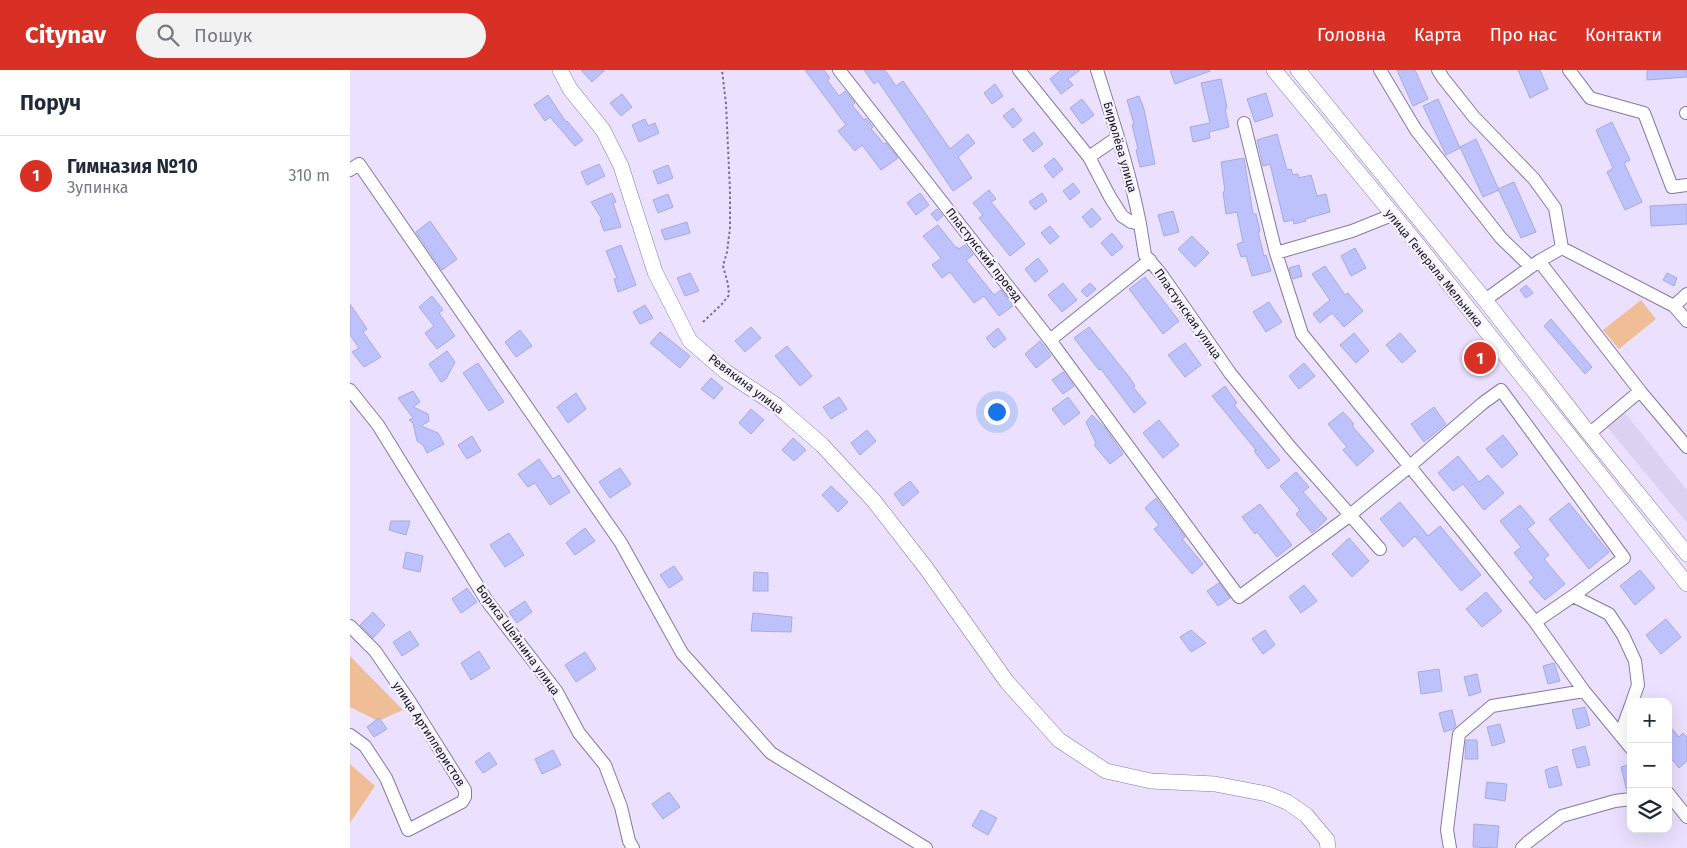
<!DOCTYPE html>
<html lang="uk">
<head>
<meta charset="utf-8">
<style>
	:root { --surface:#fff; --page:#f2f2f3; --text:#1f2937; --muted:#747a83; --line:#e0e1e3; --accent:#d93025 }
	body { margin:0; font-family:"Fira Sans",sans-serif; background:var(--page); color:var(--text) }
	.controls { position:absolute; right:15px; bottom:15px; display:grid; overflow:hidden; border-radius:10px; box-shadow:0 5px 20px #0002 }
	.controls button { width:45px; height:45px; display:grid; place-items:center; padding:0; border:0; border-bottom:1px solid var(--line); background:var(--surface); color:var(--text); font:25px sans-serif }
	.you { position:absolute; left:646px; top:341px; width:18px; height:18px; margin:-12px; border:4px solid #fff; border-radius:50%; background:#1a73e8; box-shadow:0 0 0 8px #1a73e833 }
	.badge { display:grid; place-items:center; width:32px; height:32px; border-radius:50%; background:var(--accent); color:#fff; font-size:16px; font-weight:700 }
	.pin { position:absolute; translate:-50% -50%; border:2px solid #fff; box-shadow:0 1px 5px #0006 }
	.list { margin:0; padding:0; list-style:none }
	h2 { display:flex; justify-content:space-between; align-items:center; height:65px; margin:0; padding:0 20px; font-size:21px }
	h2 small { font-size:16px; font-weight:400; color:var(--muted) }
	.list li { display:grid; grid-template-columns:32px 1fr auto; gap:15px; align-items:center; box-sizing:border-box; height:80px; padding:0 20px; border-top:1px solid var(--line) }
	.list b { display:block; font-size:19px; white-space:nowrap }
	.list p { margin:0; font-size:16px; white-space:nowrap; color:var(--muted) }
	.list em { font-size:16px; font-style:normal; color:var(--muted) }
	.icon { flex:none; width:28px; height:28px; fill:none; stroke:currentColor; stroke-width:2; stroke-linecap:round; stroke-linejoin:round }
	.map { position:relative; flex:none; width:1337px; height:778px; overflow:hidden }
	header { display:flex; align-items:center; gap:30px; box-sizing:border-box; height:70px; padding:0 25px; background:var(--accent); color:#fff }
	header strong { font-size:24px }
	nav { display:flex; gap:28px; margin-inline-start:auto; font-size:18px }
	.search { width:350px; height:45px; background:var(--page); display:flex; align-items:center; gap:12px; box-sizing:border-box; padding:0 18px; border-radius:28px; color:var(--muted); font-size:19px }
	main { display:flex }
	aside { flex:1; background:var(--surface) }
	.map>svg:first-child { display:block }
</style>
</head>
<body>
<header>
<strong>Citynav</strong>
<div class="search"><svg class="icon" aria-label="search" viewBox="0 0 24 24"><circle cx="10" cy="10" r="6"/><path d="M15 15l6 6"/></svg>Пошук</div>
<nav><a>Головна</a><a>Карта</a><a>Про нас</a><a>Контакти</a></nav>
</header>
<main>
<aside>
<h2>Поруч<small></small></h2>
<ul class="list">
<li><span class="badge">1</span><div><b>Гимназия №10</b><p>Зупинка</p></div><em>310 m</em></li>
</ul>
</aside>
<div class="map">
<svg width="1337" height="778" viewBox="0 0 1337 778">
	<rect width="100%" height="100%" fill="#ebe1fe"/>
	<path fill="#dcd1f0" d="M1275 343 1337 420V453L1257 357Z"/>
	<path fill="#efbe96" d="M1291 230 1306 249 1269 279 1253 260Z
		M0 586 53 640 28 651 0 637Z
		M0 694 25 716 0 753Z"/>
	<path fill="#bdc2fd" stroke="#a7abd9" d="M231 0H255L242 12Z
		M455 0H474L480 8 477 10 489 26 495 21 505 33 502 35 514 50 516 48 523 57 521 59 534 74 536 73 548 88 531 100 512 75 505 81 488 61 496 55Z
		M514 0H535L546 16 553 11 600 79 618 64 625 73 608 87 622 108 603 121 528 11 524 14Z
		M711 0H730L718 9 723 15 711 24 700 9Z
		M820 0H860V1L825 14Z
		M1047 0H1065L1078 29 1063 36Z
		M1168 0H1190L1198 19 1180 28Z
		M1297 0H1337V7L1297 10Z
		M871 9 877 38 875 39 879 57 859 62 860 68 843 72 840 57 860 53 851 13Z
		M645 14 653 26 642 34 634 23Z
		M916 23 923 46 905 52 897 29Z
		M272 24 282 37 271 46 260 33Z
		M198 25 216 52 217 51 233 70 225 76 200 47 195 51 184 35Z
		M789 26 794 39 805 94 790 97 786 80 788 79 782 55 784 54 777 30Z
		M732 29 744 45 732 54 720 38Z
		M1088 29 1110 78 1096 85 1073 36Z
		M663 38 672 50 663 58 653 46Z
		M295 49 298 56 305 53 309 63 289 72 282 55Z
		M1262 52 1280 90 1274 93 1292 132 1275 140 1257 102 1263 98 1246 60Z
		M684 62 693 74 683 82 673 70Z
		M927 64 937 100 941 99 943 105 948 104 949 108 961 105 967 126 976 124 980 142 955 149 956 151 944 154 943 150 934 152 920 94 913 96 907 70Z
		M1126 69 1149 120 1133 127 1110 77Z
		M704 88 713 99 703 108 694 96Z
		M894 88 903 144H906L910 161 908 162 914 186 916 185 921 201 902 206 896 186 891 187 887 174 893 172 887 142 876 144 873 122 875 121 871 92Z
		M249 94 255 106 237 115 231 102Z
		M318 95 323 108 308 114 303 101Z
		M1164 112 1186 162 1171 168 1148 119Z
		M723 113 730 122 720 130 713 121Z
		M639 120 646 129 641 132 675 174 660 186 629 148 633 145 623 133Z
		M262 123 266 132 263 133 271 157 254 161 250 150 252 149 241 132Z
		M570 123 579 135 566 145 557 133Z
		M692 123 697 131 685 140 679 132Z
		M318 124 323 137 308 143 303 130Z
		M1337 134V154L1301 156 1300 136Z
		M742 138 751 149 741 158 732 147Z
		M587 139 593 146 587 151 581 144Z
		M823 141 829 162 814 166 808 145Z
		M80 151 107 189 92 200 66 162Z
		M337 152 340 163 315 170 311 160Z
		M588 155 606 178 607 177 609 179 615 175 623 185 616 190 644 225 651 220 663 236 649 246 634 226 624 233 600 202 592 208 582 195 591 188 573 166Z
		M700 156 709 167 700 174 691 163Z
		M762 163 773 177 762 186 751 173Z
		M842 166 859 183 845 197 828 179Z
		M271 175 286 215 268 222 264 209 267 208 256 181Z
		M1005 178 1016 198 1001 206 991 186Z
		M688 188 698 201 685 212 675 199Z
		M949 195 952 206 943 209 939 198Z
		M975 196 995 225 998 223 1013 241 994 257 982 243 970 253 963 244 980 230 962 204Z
		M340 203 349 221 335 226 327 208Z
		M1317 203 1327 208 1324 216 1313 210Z
		M795 207 829 251 813 264 779 219Z
		M713 213 727 230 712 242 698 225Z
		M740 213 746 219 737 227 731 221Z
		M1176 215 1183 223 1176 228 1170 220Z
		M82 226 93 240 89 243 105 266 87 279 75 263 84 256 69 237Z
		M919 232 932 252 916 262 903 242Z
		M0 234 17 259 13 262 31 287 14 297 2 282 9 278 0 265Z
		M295 235 303 248 290 254 283 242Z
		M1201 249 1242 297 1235 304 1194 256Z
		M401 257 411 268 395 282 385 271Z
		M739 257 780 308 785 316 783 317 796 333 784 343 751 299 749 300 724 268Z
		M648 258 656 269 644 278 636 268Z
		M170 260 182 276 166 287 155 272Z
		M310 262 340 286 330 298 300 273Z
		M1004 263 1019 281 1006 293 990 275Z
		M1050 263 1066 281 1052 293 1036 275Z
		M690 271 701 286 686 298 675 284Z
		M835 273 851 295 835 307 818 285Z
		M437 276 462 306 450 316 425 286Z
		M97 281 105 292 96 309 91 312 79 294Z
		M128 293 154 332 139 341 113 303Z
		M954 293 965 306 949 319 939 306Z
		M713 302 724 316 713 324 702 310Z
		M361 308 373 318 364 329 351 319Z
		M875 316 887 333 884 335 930 390 918 399 904 381 906 380 862 326Z
		M63 321 70 332 63 337 78 344 79 351 71 356 88 363 94 374 77 383 73 375 67 371 63 353 59 350 63 348 48 328Z
		M226 323 236 339 218 353 207 337Z
		M489 327 497 339 481 349 473 337Z
		M718 327 730 343 714 355 702 339Z
		M1084 337 1096 354 1074 372 1061 354Z
		M401 339 414 350 401 364 389 353Z
		M993 342 1004 354 1002 356 1024 381 1007 396 993 380 997 377 978 354Z
		M742 345 755 358 773 384 760 394 744 375 746 373 736 352Z
		M809 350 829 375 813 388 793 363Z
		M517 360 526 371 510 385 501 373Z
		M1153 365 1168 384 1152 398 1136 379Z
		M122 366 131 381 117 389 108 375Z
		M443 368 456 380 444 391 432 380Z
		M1108 386 1129 412 1138 405 1154 423 1134 440 1113 414 1103 421 1088 403Z
		M189 389 203 409 209 405 220 422 200 435 185 413 178 417 168 404Z
		M270 398 281 414 260 428 249 412Z
		M946 402 959 417 953 422 977 449 962 463 946 444 950 440 930 416Z
		M560 411 569 422 553 436 544 424Z
		M481 416 498 432 488 442 472 425Z
		M806 428 835 467 832 469 853 494 842 504 804 459 809 455 795 438Z
		M1050 432 1078 466 1090 456 1131 505 1111 521 1065 466 1053 477 1030 449Z
		M1219 433 1259 482 1239 499 1199 449Z
		M910 434 942 475 927 487 907 462 905 464 892 447Z
		M1170 435 1185 453 1177 459 1199 485 1194 489 1215 514 1195 530 1179 512 1184 508 1164 483 1171 477 1150 451Z
		M41 451H60L56 465 39 460Z
		M235 458 245 471 225 485 216 473Z
		M159 463 174 485 155 497 140 475Z
		M999 468 1019 491 1002 507 982 484Z
		M56 482 73 486 70 502 53 498Z
		M324 496 333 509 319 518 310 505Z
		M1290 500 1305 518 1285 535 1270 516Z
		M404 502 418 503V521H403Z
		M869 513 880 528 868 536 857 521Z
		M954 515 967 531 951 543 939 527Z
		M117 518 127 532 111 543 102 529Z
		M1136 522 1152 541 1132 557 1116 539Z
		M175 531 182 542 167 553 159 542Z
		M23 542 35 555 23 568 10 555Z
		M403 543 442 547 441 562 401 561Z
		M1316 549 1331 567 1311 584 1296 565Z
		M841 560 856 573 841 582 830 567Z
		M915 560 925 575 913 584 902 569Z
		M60 561 69 575 52 586 43 572Z
		M129 581 140 598 121 610 111 593Z
		M235 582 246 599 226 612 215 595Z
		M1204 593 1210 611 1198 614 1193 596Z
		M1089 599 1092 621 1071 624 1068 602Z
		M1127 604 1131 622 1119 626 1114 607Z
		M1235 637 1240 655 1227 659 1222 640Z
		M1102 640 1106 656 1103 659 1094 662 1089 643Z
		M29 648 37 659 24 667 17 657Z
		M1150 654 1155 672 1142 676 1137 657Z
		M1318 654 1329 667 1333 663 1337 667V691L1329 698 1318 685Z
		M1116 670H1127L1128 689H1115Z
		M1235 676 1240 695 1227 698 1222 680Z
		M203 680 211 695 192 704 185 689Z
		M139 682 147 694 133 703 125 692Z
		M1281 694V721H1277L1271 697Z
		M1207 696 1212 715 1199 718 1195 700Z
		M1137 712 1157 714 1155 731 1135 728Z
		M319 722 330 737 313 749 302 734Z
		M631 740 647 748 638 765 622 756Z
		M1124 754 1149 756 1147 778 1123 777Z"/>
	<g fill="none" stroke-linecap="round" stroke-linejoin="round">
		<g stroke="#8778a3" stroke-width="14">
			<path id="minor" d="M489 0 700 270 800 190
				M669 0 739 87 760 127 772 146 781 152 790 154 795 185 811 204 880 303 940 377 1030 479
				M747 0C763 51 780 102 790 154
				M1030 0 1066 60 1151 168 1181 197
				M1088 0 1093 8 1124 47 1184 109 1205 138 1212 178
				M1219 0 1240 28 1294 43 1322 117 1337 115
				M1336 43H1337
				M894 53 926 183 952 264 1114 463 1185 552 1234 621 1281 678
				M739 87 768 67
				M0 100 9 94 271 473 332 583 421 683 576 778
				M926 183 1002 161 1042 145
				M1189 191 1290 321 1337 377
				M1135 230 1189 191 1212 178 1324 236 1337 224
				M1324 236 1337 251
				M700 270 889 527 995 449 1060 396 1133 333 1151 320 1274 488 1223 526
				M0 320 28 355 137 531 207 622 229 663 255 695 271 737 279 771 283 778
				M1239 364 1290 321
				M1185 552 1223 526 1259 544 1273 565 1285 591 1288 615 1282 632
				M0 556 25 581 60 632 115 720V727L112 732 58 760 36 708 15 676 0 665
				M1270 665 1281 635
				M1318 723 1337 747
				M1100 778 1097 760 1109 664 1142 636 1234 621
				M1172 778 1178 772 1212 746 1265 731 1281 729"/>
		</g>
		<g stroke="#8778a3" stroke-width="16">
			<path id="major" d="M210 0 220 19 253 60 271 96 305 202 340 271 376 302 426 335 472 375 524 431 576 498 657 612 709 670 756 701 801 711 865 714 917 724 937 732 956 745 977 770 978 778
				M924 0 1064 170 1337 514
				M948 0 1135 230 1234 357 1337 484"/>
		</g>
		<path stroke="#787187" stroke-width="2" stroke-dasharray="2.5 2.5" stroke-linecap="butt" d="M353 252 372 234 379 225 378 214 373 196 377 182 380 158V121L376 34 372 0"/>
		<use href="#minor" stroke="#fff" stroke-width="12"/>
		<use href="#major" stroke="#fff" stroke-width="15"/>
	</g>
	<g text-anchor="middle" dominant-baseline="central" stroke-width="4.5" stroke-linejoin="round" paint-order="stroke">
		<g font-size="12" fill="#150f1f" stroke="#f5f2fc">
			<text transform="translate(770 77) rotate(74)">Бирюлёва улица</text>
			<text transform="translate(634 185) rotate(52)">Пластунский проезд</text>
			<text transform="translate(1084 198) rotate(51)">улица Генерала Мельника</text>
			<text transform="translate(838 244) rotate(55)">Пластунская улица</text>
			<text transform="translate(396 314) rotate(37)">Ревякина улица</text>
			<text transform="translate(168 570) rotate(54)">Бориса Шейнина улица</text>
			<text transform="translate(79 664) rotate(57)">улица Артиллеристов</text>
		</g>
	</g>
</svg>
<div class="controls">
<button>+</button>
<button>−</button>
<button><svg class="icon" aria-label="layers" viewBox="0 0 24 24"><path d="M12 4l9 5-9 5-9-5zM3 14l9 5 9-5"/></svg></button>
</div>
<div class="you"></div>
<div class="pin badge" style="left:1130px;top:288px">1</div>
</div>
</main>
</body>
</html>
